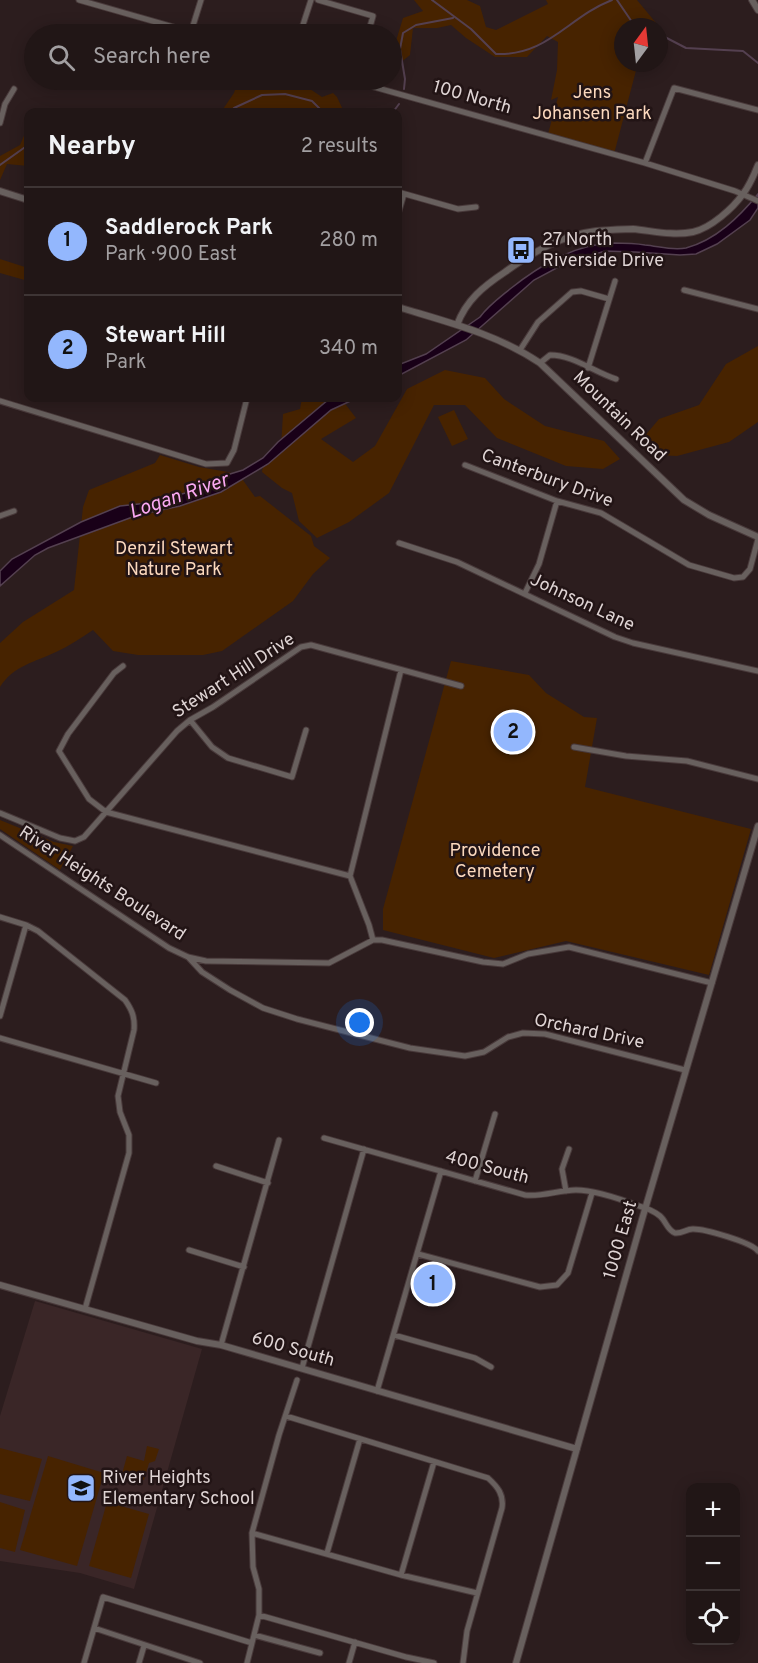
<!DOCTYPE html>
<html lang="en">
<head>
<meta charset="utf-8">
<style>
	:root { --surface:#211616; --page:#2d2323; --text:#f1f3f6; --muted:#a29fa1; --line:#3e3535; --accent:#93b7fd }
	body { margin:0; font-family:Overpass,sans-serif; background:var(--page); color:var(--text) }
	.controls { position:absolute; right:18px; bottom:18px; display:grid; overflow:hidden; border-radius:12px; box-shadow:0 3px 15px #0003 }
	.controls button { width:54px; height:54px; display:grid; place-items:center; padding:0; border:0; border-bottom:2px solid var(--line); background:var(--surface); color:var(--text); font:30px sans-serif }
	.compass { position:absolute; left:614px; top:18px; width:54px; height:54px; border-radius:50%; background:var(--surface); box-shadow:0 3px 15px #0003; rotate:15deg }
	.you { position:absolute; left:360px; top:1023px; width:21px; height:21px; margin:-15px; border:4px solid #fff; border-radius:50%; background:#1a73e8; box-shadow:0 0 0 9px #1a73e833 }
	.badge { display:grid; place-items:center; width:39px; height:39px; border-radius:50%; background:var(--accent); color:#111; font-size:20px; font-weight:700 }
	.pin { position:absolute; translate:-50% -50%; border:3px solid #fff; box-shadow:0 2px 6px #0006 }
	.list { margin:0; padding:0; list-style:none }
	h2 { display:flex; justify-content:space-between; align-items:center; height:78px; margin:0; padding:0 24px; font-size:26px }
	h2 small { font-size:20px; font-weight:400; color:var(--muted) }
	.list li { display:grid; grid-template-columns:39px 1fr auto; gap:18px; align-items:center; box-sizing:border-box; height:108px; padding:0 24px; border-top:2px solid var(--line) }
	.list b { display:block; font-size:22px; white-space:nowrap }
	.list p { margin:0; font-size:20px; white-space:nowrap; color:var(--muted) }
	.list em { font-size:20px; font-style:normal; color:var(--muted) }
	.icon { flex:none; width:33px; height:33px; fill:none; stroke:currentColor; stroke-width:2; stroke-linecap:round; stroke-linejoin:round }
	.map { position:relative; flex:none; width:758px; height:1663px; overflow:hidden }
	.search { position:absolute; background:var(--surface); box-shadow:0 3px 15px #0003; left:24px; top:24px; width:378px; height:66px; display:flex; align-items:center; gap:15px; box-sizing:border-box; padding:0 21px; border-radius:33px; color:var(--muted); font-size:22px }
	.panel { position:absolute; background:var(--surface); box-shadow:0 3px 15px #0003; left:24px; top:108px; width:378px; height:294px; border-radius:12px }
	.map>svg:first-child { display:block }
</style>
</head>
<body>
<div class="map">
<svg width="758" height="1663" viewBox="0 0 758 1663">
	<rect width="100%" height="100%" fill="#2c1d1e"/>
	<path fill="#3a2627" d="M35 1301 202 1349 134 1589 80 1573 0 1561V1416Z"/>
	<path fill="#472300" d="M414 0H467L480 6 486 27 496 30 548 4 546 0H637L661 29 659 30V27H623V63H638L614 154 548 134 558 97 551 100 557 70 558 42 547 36 527 57H495L466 38 451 25 437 28H413L410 55 400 63 392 60V42L396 41 403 18 423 11Z
		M238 80H312L310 89 322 97 333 93 337 97 344 112H306L304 111 303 112H221L234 93Z
		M28 126V166L7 164 0 180V156L20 145Z
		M0 259 28 268V281L0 273Z
		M758 346V422L729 442 677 456 657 455 643 438 659 419 699 405 726 364Z
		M445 370 485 378 504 399 545 426 604 441 620 459 603 469 566 466 497 438 465 405H434L389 493 349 522 317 538 299 521 292 493 282 488 262 472 264 460 281 447 283 414 300 409 302 398H348L343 401 356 418 321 439 353 462 375 446 407 389Z
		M454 410 468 439 452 446 438 417Z
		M160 455 199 467 228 472 240 476 255 497 260 496 311 536 314 546 330 558 313 574 293 601 222 651 203 655H138L113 651 93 630C81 638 69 646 56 652 35 662 13 666 0 687V643L23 622 74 590 83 507 89 490 155 463Z
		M451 661 529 675 546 693 584 717 597 718 585 787 751 829 709 975 566 941 494 958 383 930V909Z
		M0 820 54 842 73 846 60 870 0 829Z
		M426 1265 453 1272 444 1305 413 1296 422 1267Z
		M147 1446 159 1449 155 1461 149 1463 144 1480 122 1474 127 1456 144 1461Z
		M0 1448 42 1459 30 1501 0 1494Z
		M48 1456 104 1473 77 1566 20 1550Z
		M0 1502 25 1510 15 1552 0 1548Z
		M107 1502 149 1514 131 1578 89 1566Z"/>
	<path fill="#190018" stroke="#544050" stroke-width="1.5" d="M758 194V208L750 220 717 244 696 254 680 255 635 252 605 251 566 263 534 280 466 340 398 376V365L426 354 480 317C488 306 499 298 510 289 539 266 574 244 613 243 623 243 634 243 645 245 658 246 672 251 686 248 716 240 739 217 758 194Z
		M335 398H357L331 410 268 464 221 492 180 506 138 515 48 548 35 555 0 586V571L12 559 81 522 120 506 148 503 193 491 217 478 243 470 263 458 278 442 328 400Z"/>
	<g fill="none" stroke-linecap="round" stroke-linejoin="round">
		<path stroke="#544050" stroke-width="2" d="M432 0 471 29 496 54C548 56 568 17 612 0
			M617 0 632 22 645 27
			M659 34 686 48 743 51 758 63
			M404 89 405 79 400 49 403 33 416 25 453 18
			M230 112 234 108 262 95 285 94 312 101 323 112
			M393 112 399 104
			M0 165 28 145"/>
		<g stroke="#493a3b" stroke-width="7">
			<path id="minor" d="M79 0 198 34
				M318 0 373 16 368 34
				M191 32 201 0
				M300 34 311 0
				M349 80 645 163 735 191 758 201
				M0 123 5 104 14 89
				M645 163 674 88 758 110
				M398 192 458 209 476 207
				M398 214 404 194
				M684 290 758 309
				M520 350 538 322 572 292 581 291 609 299
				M540 363 550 355C573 355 594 372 616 379
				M588 368 615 281
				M0 401 206 464 227 463 234 450 247 398
				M465 465 557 501 601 513 689 565 734 578 743 577 750 569 758 539
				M0 516 14 511
				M399 543 457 562 615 637 633 643 758 671
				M525 593 539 564 557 501
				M123 666 114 673 68 734 59 751 89 799 106 812 350 876 369 925 373 940
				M190 720 212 747 228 758 292 777 306 730
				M574 747 626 756 687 761 758 779
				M0 813 60 838 75 841 84 837 177 731 190 720 213 707 301 647 311 645 461 686
				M0 835 169 948 188 957 206 961 329 963 373 940H382L483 962 503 964 528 954 569 947 712 983
				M350 876 401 670
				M0 917 26 925 38 931 125 1000C132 1010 135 1017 134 1030L118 1096 120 1112 129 1135V1153L85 1309
				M189 958 202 972 230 990 263 1008 297 1019 410 1048 465 1056 484 1052 508 1037 523 1033 545 1034 685 1070
				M0 1016 26 925
				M0 1038 156 1083
				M324 1138 525 1195C542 1197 559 1190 576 1190 593 1190 623 1200 639 1206 646 1208 654 1211 660 1216 666 1221 667 1230 675 1233 682 1234 686 1229 693 1229 705 1229 751 1242 758 1251
				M216 1166 268 1183
				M475 1181 495 1114
				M566 1191 562 1169 569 1149
				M189 1250 244 1267
				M418 1254 540 1287 557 1285 568 1273 592 1193
				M394 1335 475 1358 491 1367
				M221 1345 279 1140
				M302 1368 364 1149
				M377 1391 441 1171
				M286 1416 488 1478C498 1487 504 1495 502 1508L467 1631 463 1663
				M252 1533 401 1575 477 1593
				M327 1553 360 1439
				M401 1575 434 1462
				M259 1615 406 1657 434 1663
				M94 1628 200 1663
				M254 1635 320 1653
				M84 1663 103 1597 252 1643
				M139 1663 144 1646
				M247 1663 259 1615V1589L253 1567 252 1533 279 1435 297 1380
				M349 1663 355 1642"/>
		</g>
		<g stroke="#493a3b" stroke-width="8">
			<path id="tertiary" d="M752 0 758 10
				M0 191 28 200
				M398 307C447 322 497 334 540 363L684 500 709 515 758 537
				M457 325C466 300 484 286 505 272 533 252 562 235 596 231 608 230 621 229 633 229 653 231 673 236 693 232 711 228 733 208 743 194 750 185 754 175 758 165
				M0 1285 197 1341 221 1345 577 1449
				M516 1663 643 1216 758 826"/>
		</g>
		<use href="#minor" stroke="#68605e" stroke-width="5"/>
		<use href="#tertiary" stroke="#68605e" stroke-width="6"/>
	</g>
	<defs>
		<g id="bus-square" transform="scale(1.5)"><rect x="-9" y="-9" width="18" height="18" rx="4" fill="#93b7fd" stroke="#221415"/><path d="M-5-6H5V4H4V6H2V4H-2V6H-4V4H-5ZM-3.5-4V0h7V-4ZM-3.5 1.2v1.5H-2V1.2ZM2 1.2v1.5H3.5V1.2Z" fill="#111"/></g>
		<g id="school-square" transform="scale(1.5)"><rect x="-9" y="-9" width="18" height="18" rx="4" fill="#93b7fd" stroke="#221415"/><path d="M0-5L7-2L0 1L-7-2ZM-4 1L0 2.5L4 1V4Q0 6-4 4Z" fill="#111"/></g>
	</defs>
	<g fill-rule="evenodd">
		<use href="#bus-square" x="521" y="250"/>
		<use href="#school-square" x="81" y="1488"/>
	</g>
	<g text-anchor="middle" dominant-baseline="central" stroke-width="5" stroke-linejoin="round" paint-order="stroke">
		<g font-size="18" fill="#fbd8bd" stroke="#221415">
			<text x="592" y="93">Jens<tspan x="592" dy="21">Johansen Park</tspan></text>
			<text x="174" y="549">Denzil Stewart<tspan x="174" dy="21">Nature Park</tspan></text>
			<text x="495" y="851">Providence<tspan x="495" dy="21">Cemetery</tspan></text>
		</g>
		<g font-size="18" fill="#dfd4d4" stroke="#221415">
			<text transform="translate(472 98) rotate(16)">100 North</text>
			<text transform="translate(619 417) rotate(44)">Mountain Road</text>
			<text transform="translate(547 479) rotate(20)">Canterbury Drive</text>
			<text transform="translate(582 603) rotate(25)">Johnson Lane</text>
			<text transform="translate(234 676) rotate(-33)">Stewart Hill Drive</text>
			<text transform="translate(102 884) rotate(33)">River Heights Boulevard</text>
			<text transform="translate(589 1032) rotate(12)">Orchard Drive</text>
			<text transform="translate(487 1168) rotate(15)">400 South</text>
			<text transform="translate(621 1240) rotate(-74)">1000 East</text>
			<text transform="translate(293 1350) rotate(16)">600 South</text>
		</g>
		<g font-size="18" fill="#dfd4d4" stroke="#221415" text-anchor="start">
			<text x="542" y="240">27 North<tspan x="542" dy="21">Riverside Drive</tspan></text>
			<text x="102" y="1478">River Heights<tspan x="102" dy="21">Elementary School</tspan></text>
		</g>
		<g font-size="20" font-style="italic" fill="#fba9f3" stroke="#221415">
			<text transform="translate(179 497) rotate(-19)">Logan River</text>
		</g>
	</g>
</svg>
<div class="controls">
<button>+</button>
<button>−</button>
<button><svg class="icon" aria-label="locate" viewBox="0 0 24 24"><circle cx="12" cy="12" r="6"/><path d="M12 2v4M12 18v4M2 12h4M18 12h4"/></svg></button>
</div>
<svg class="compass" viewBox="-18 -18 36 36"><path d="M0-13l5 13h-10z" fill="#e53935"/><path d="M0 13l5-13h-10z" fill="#a29fa1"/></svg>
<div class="you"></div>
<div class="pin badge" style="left:433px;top:1284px">1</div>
<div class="pin badge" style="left:513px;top:732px">2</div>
<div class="search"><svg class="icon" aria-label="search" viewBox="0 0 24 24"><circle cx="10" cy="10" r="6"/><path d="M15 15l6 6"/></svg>Search here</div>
<section class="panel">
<h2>Nearby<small>2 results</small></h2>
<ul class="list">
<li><span class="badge">1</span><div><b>Saddlerock Park</b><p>Park · 900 East</p></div><em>280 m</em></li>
<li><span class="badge">2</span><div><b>Stewart Hill</b><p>Park</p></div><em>340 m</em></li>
</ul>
</section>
</div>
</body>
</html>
